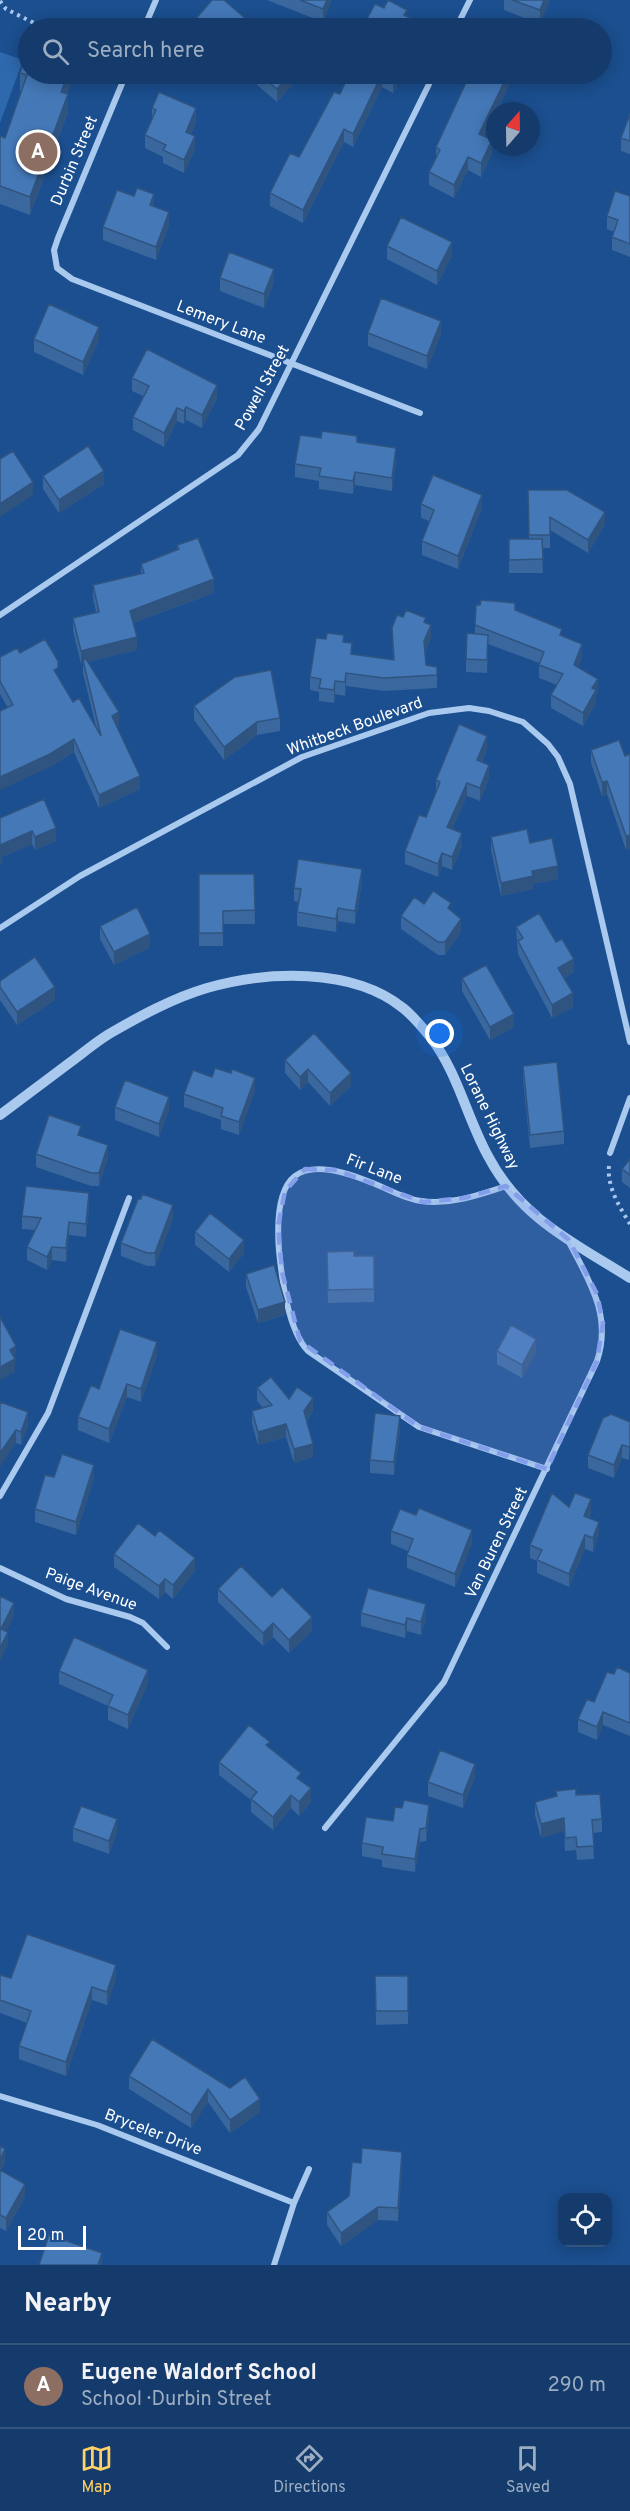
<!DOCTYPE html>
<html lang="en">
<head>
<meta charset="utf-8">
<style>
	:root { --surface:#143b6b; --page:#214673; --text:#f1f3f6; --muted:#9dadc1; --line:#33557e; --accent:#ffd166 }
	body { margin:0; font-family:Overpass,sans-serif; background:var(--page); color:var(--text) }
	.controls { position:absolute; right:18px; bottom:18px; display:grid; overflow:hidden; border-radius:12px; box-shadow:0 3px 15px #0003 }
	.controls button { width:54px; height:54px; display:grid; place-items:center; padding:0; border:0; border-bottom:2px solid var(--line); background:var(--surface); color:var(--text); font:30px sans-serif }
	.compass { position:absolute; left:486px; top:102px; width:54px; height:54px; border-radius:50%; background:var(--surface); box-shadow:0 3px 15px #0003; rotate:20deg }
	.scale { position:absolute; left:18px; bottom:15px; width:68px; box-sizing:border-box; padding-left:6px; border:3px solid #fff; border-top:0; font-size:16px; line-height:21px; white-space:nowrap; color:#fff; -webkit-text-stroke:4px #1b4f8f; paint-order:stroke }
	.you { position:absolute; left:440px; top:1034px; width:21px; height:21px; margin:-15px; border:4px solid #fff; border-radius:50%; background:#1a73e8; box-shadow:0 0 0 9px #1a73e833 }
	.badge { display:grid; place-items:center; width:39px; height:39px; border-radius:50%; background:var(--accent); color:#fff; font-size:20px; font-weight:700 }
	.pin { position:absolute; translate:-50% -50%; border:3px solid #fff; box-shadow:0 2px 6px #0006 }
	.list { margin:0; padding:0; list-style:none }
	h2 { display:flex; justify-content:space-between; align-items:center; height:78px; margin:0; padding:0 24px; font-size:26px }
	h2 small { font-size:20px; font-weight:400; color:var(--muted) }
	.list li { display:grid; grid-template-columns:39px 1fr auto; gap:18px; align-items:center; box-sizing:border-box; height:84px; padding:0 24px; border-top:2px solid var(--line) }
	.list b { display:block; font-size:22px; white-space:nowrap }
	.list p { margin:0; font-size:20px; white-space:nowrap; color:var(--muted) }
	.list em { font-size:20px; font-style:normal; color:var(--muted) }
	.icon { flex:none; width:33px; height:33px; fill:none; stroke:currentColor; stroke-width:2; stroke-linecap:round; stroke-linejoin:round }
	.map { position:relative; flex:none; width:630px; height:2265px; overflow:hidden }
	.search { position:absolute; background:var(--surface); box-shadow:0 3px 15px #0003; left:18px; right:18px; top:18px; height:66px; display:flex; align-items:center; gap:15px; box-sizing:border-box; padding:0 21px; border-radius:33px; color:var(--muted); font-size:22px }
	.sheet { height:162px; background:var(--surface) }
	nav { display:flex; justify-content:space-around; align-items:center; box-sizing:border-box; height:84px; border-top:2px solid var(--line); background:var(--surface); font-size:16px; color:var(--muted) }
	nav a { display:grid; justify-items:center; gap:3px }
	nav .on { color:var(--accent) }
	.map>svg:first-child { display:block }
</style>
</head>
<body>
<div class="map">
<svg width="630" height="2265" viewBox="0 0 630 2265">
	<rect width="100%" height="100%" fill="#1b4f8f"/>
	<path fill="#2e69ad" d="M0 52 23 60 0 123Z"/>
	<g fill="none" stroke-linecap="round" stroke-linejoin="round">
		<path stroke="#a9c9ee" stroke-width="4" stroke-dasharray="3 4.5" stroke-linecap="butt" d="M0 1 6 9 44 28
			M84 74 109 82
			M609 1166C607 1187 619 1206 630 1224"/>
		<path stroke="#a9c9ee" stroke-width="6" d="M144 28 156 0
			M456 28 470 0
			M126 74 58 238 54 250 57 268 72 279 420 413
			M0 615 238 455 259 429 434 74
			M0 928 80 876 302 757 429 713 469 708 489 711 523 722 548 744 558 757 570 784 630 1042
			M610 1153 630 1098
			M506 1186C480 1195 450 1205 421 1201 403 1199 387 1188 370 1182 297 1152 273 1173 279 1251 282 1280 288 1330 308 1351L419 1427 547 1469
			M0 1496 48 1413 129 1198
			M0 1568 66 1599 130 1617 143 1623 167 1647
			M325 1828 444 1682 597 1361C612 1317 590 1282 570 1244
			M0 2096 97 2125 294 2203
			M274 2265 294 2203 309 2169"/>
		<path stroke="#a9c9ee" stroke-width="10" d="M0 1115C24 1097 48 1079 72 1061 84 1052 96 1042 109 1034 140 1016 173 998 207 988 266 971 352 967 403 1008 413 1016 423 1028 431 1038 458 1073 467 1118 488 1156 521 1219 573 1242 630 1278"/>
	</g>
	<path fill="#3a679d" d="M267 0H331V2L323 22Z
		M504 0H550L540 24 504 10Z
		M193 22 246 28H247H193Z
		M20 73 74 74 67 94 68 112 30 215 0 204V136L5 138 22 91H20Z
		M223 74H235L230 80Z
		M235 74H298V78L277 102 249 78 246 82Z
		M349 74H403L393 93 382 87 353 147 344 142 303 223 270 206V193L299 157 340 94Z
		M470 74H514L497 111H495V114L484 136 492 153 481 177 468 170 454 198 429 185V172L436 158V147Z
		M152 108 196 122 191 134 195 149 184 173 163 163V157L145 148V135L152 119Z
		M630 114V154L621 151V138Z
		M630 196V257L612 250V237L614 232 607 229V216Z
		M169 225 156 260 103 240V227Z
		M387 246 452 255 437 285 387 259Z
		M220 278 274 282 264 308 220 291Z
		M368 333 441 334 427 369 368 346Z
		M34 339 99 340 83 375 34 352Z
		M132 378 217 398 202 428 186 420 184 424 177 421 164 447 133 430V417L143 396 132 391Z
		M321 438 357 442 396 461 392 491 355 485 353 494 319 489V481L295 477V464Z
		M43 476 104 484 59 513 43 489Z
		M528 490 605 525 588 553 550 530V548H542L543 573H509V539H529Z
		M421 504 482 508 458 569 422 555V541L429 521 421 518Z
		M177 545 214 593 133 623 137 650 88 662 119 725 117 726 140 789 99 808 74 752 50 767 8 708 0 694V657L20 653 58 676 73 702 96 727 83 673V663L81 664 73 631V618L96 612 93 598V585L141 574V564L177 550Z
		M515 610 562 636 582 657 578 667 598 692 596 695V703L583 726 551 708V695L557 685 539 678V663L488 644 487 673 466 672V659L475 634V625Z
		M403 617 426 623 431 638 425 652 426 665 437 667V688L384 691 346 686 345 696 335 694 334 703 319 701V692L310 690V677L326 639 344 642 352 654 393 660 392 628Z
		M194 706 280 718V731L257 735 224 760 194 720Z
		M487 749 482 762 489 778 480 801 467 796 452 829 462 846 452 870 442 866 438 877 405 864V851L426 817 436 792V780Z
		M591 750 625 756 630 754V848L626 850 607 794 602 796 591 763Z
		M0 818 56 841 35 850 32 844 2 857V864Z
		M491 837 530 843 558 879 533 884V889L501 896 491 850Z
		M199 874H254L255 924H223V946H199Z
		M362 882 355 924 338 921 336 932 297 926V912L298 902 294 901V888Z
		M424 904 451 911 461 932 445 955H438L401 929V916Z
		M100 926 150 947 114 965 100 939Z
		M516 927 574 972 564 978 573 1007 552 1018 518 954Z
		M462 978 514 1027 490 1040 462 991Z
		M0 981 55 1000 17 1025 0 1000Z
		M285 1060 351 1086 330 1106 308 1082 300 1090 285 1073Z
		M523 1066 564 1131V1144L530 1148 523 1079Z
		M231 1073 255 1091 239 1135 221 1129V1120L184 1107V1094L212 1077Z
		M115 1107 169 1110 159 1137 115 1120Z
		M36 1154 108 1158 99 1186H91L36 1167Z
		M630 1159V1188L622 1182V1169Z
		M89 1206 86 1237 69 1235 66 1262 52 1260 47 1270 27 1260V1247L35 1230 22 1229V1216Z
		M173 1218 155 1266H147L121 1256V1243Z
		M195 1232 244 1253 229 1272 195 1245Z
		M327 1252 354 1256H374V1302L328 1303Z
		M246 1274 285 1315 258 1323 246 1287Z
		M497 1351 536 1353 522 1378 497 1364Z
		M157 1355 141 1402 127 1397 109 1443 78 1430V1417L99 1389Z
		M257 1388 289 1399 313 1411 307 1421 313 1457 294 1463 286 1437 258 1445 252 1424V1411L263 1408 257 1401Z
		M0 1402 28 1425 21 1445 16 1443Z
		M630 1422 629 1460 622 1458 614 1478 588 1468V1455Z
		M400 1429 394 1475 370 1473V1460Z
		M54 1477 94 1478 76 1535 35 1522V1509Z
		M569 1507 591 1512 589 1518 599 1535 593 1552 585 1549 569 1587 537 1573V1561L530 1558V1545Z
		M391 1531 472 1543 455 1587 407 1568V1555L408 1551 391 1544Z
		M114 1554 195 1571 173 1599 165 1592 159 1599 114 1567Z
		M218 1589 272 1597 312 1631 289 1653 273 1637 263 1646 218 1602Z
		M361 1613 426 1618 421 1635 407 1631 405 1638 361 1626Z
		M59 1671 148 1683 128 1729 108 1720V1706L59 1684Z
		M630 1673V1736L603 1725 597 1740 578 1732V1719L594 1702 614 1674Z
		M270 1748 301 1781 311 1802 299 1816 291 1808 273 1830 251 1812V1800L219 1775V1762Z
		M475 1777 463 1808 428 1796V1782Z
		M576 1795 602 1819V1832L593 1833 594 1859 577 1860 576 1850 565 1851 564 1831 541 1838 535 1815V1802Z
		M429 1818 426 1841 420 1842 415 1872 382 1867V1860L362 1856V1843L393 1821Z
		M73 1828 117 1832 109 1854 73 1841Z
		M0 1975 11 1978H116L107 2005 92 2000 66 2076 19 2059V2046L27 2023 0 2013Z
		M375 1976H408V2024L376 2025Z
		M152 2039 260 2112 230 2133 208 2102 191 2128 129 2089V2076Z
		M0 2146 5 2163 1 2170 25 2197 6 2231 0 2228Z
		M402 2165 398 2221 378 2220 341 2246 327 2225V2212Z"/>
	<path fill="#305480" d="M327 0H331V2L323 22V9Z
		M544 0H550L540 24V10Z
		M246 19V28L242 24Z
		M414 20V28H410Z
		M68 74H74V75L61 110V92Z
		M230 74H235L230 80Z
		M246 74H249V78L246 82Z
		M291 74H298V78L277 102V89Z
		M382 74V87L353 147V134Z
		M396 74H403L393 93V80Z
		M508 74H514L497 111H495V114L479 147V134Z
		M68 94V112L30 215V197Z
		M196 108V122L186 145V132Z
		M344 129V142L303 223V210Z
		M195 136V149L184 173V160Z
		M492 140V153L481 177V163Z
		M468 157V170L454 198V185Z
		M154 194V207L150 205Z
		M169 212V225L156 260V247Z
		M452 242V255L437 285V271Z
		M274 269V282L264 308V294Z
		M441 321V334L427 369V356Z
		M99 327V340L83 375V362Z
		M217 385V398L202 428V415Z
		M186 407V420L184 424V411Z
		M177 408V421L164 447V433Z
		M396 448V461L392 491V478Z
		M104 471V484L59 513V500Z
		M355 472V485L353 494V481Z
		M33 482V495L0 517V504Z
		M482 495V508L458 569V556Z
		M605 512V525L588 553V540Z
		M214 579V593L130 624V611Z
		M431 625V638L424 654V641Z
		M488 635V648L487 673V660Z
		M137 637V650L84 663 83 660V663L81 664V651Z
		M582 644V657L574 678V665Z
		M346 673V686L345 696V682Z
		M598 679V692L596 695V703L583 726V713L592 688Z
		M335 681V694L334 703V690Z
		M119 712V725L112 729V716Z
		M257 722V735L224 760V747Z
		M487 736V749L477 773V760Z
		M74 739V752L50 767 0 790V777Z
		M489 765V778L480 801V788Z
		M140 776V789L99 808V795Z
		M607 781V794L602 796V782Z
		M467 783V796L447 840V827Z
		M56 828V841L35 850V837Z
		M32 831V844L2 857V864L0 865V845Z
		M462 833V846L452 870V857Z
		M630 835V848L626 850V836Z
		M442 853V866L438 877V864Z
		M558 866V879L533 884V889L501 896V883L532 871Z
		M362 869V882L355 924V911Z
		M338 908V921L336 932V919Z
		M461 919V932L445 955V942Z
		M150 934V947L114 965V952Z
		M574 959V972L558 981V968Z
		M55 987V1000L17 1025V1012Z
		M573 993V1007L552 1018V1005Z
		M514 1014V1027L490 1040V1027Z
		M308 1069V1082L300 1090V1077Z
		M351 1073V1086L330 1106V1093Z
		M255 1078V1091L239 1135V1122Z
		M169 1097V1110L159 1137V1124Z
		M108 1145V1158L99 1186V1173Z
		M89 1193V1206L86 1237V1224Z
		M173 1205V1218L155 1266V1253Z
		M69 1222V1235L66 1262V1248Z
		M244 1240V1253L229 1272V1259Z
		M52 1247V1260L47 1270V1257Z
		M285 1302V1315L258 1323V1310Z
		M536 1339V1353L522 1378V1365Z
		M157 1342V1355L141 1402V1389Z
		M16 1346 15 1372 0 1380V1367L10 1350Z
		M127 1384V1397L109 1443V1429Z
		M313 1398V1411L304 1424V1411Z
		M28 1412V1425L21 1445V1432Z
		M400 1416V1429L394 1475V1462Z
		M286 1424V1437L258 1445V1432Z
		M16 1430V1443L0 1467V1453Z
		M313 1444V1457L294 1463V1449Z
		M622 1445V1458L614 1478V1465Z
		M94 1465V1478L76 1535V1522Z
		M591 1499V1512L584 1529V1516Z
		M599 1522V1535L593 1552V1538Z
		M472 1530V1543L455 1587V1574Z
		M585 1535V1549L569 1587V1574Z
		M195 1558V1571L173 1599V1585Z
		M165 1579V1592L159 1599V1586Z
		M14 1603V1616L1 1642V1629Z
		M426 1604V1618L421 1635V1622Z
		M312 1617V1631L289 1653V1640Z
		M407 1618V1631L405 1638V1625Z
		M273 1623V1637L263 1646V1633Z
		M8 1632V1645L0 1661V1648Z
		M148 1670V1683L128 1729V1715Z
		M603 1712V1725L597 1740V1727Z
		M475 1764V1777L463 1808V1795Z
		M311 1788V1802L299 1816V1802Z
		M291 1795V1808L273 1830V1817Z
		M429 1805V1818L426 1841V1828Z
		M564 1818V1831L541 1838V1824Z
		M117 1819V1832L109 1854V1841Z
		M420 1829V1842L415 1872V1859Z
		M116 1965V1978L107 2005V1992Z
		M92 1987V2000L66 2076V2062Z
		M208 2089V2102L191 2128V2115Z
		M260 2099V2112L230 2133V2120Z
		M5 2149V2163L0 2172V2159Z
		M402 2152V2165L398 2221V2208Z
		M25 2184V2197L6 2231V2218Z
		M378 2207V2220L341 2246V2233Z
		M102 2253V2265H98Z"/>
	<path fill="#4478b7" stroke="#305480" stroke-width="1.5" d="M212 0H224L246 19 242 24 248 28H201L193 22Z
		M300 0H327L323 9Z
		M388 0 407 10 404 15 414 20 410 28H362L375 4 384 8Z
		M512 0H544L540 10Z
		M28 50V74H68L61 92 68 94 30 197 0 186V136L5 138 27 75 20 73Z
		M259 74H291L277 89Z
		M349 74H396L393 80 382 74 353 134 344 129 303 210 270 193 290 153 299 157 334 92 340 94Z
		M470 74H508L479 134 492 140 481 163 468 157 454 185 429 172 440 150 436 147Z
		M159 92 196 108 186 132 195 136 184 160 163 150 166 145 145 135 156 110 152 108Z
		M630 114V141L621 138Z
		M137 188 154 194 150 205 169 212 156 247 103 227 117 190 134 196Z
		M615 191 630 196V244L612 237 618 220 607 216Z
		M401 217 452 242 437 271 387 246Z
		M229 252 274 269 264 294 220 278Z
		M381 298 441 321 427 356 368 333Z
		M49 304 99 327 83 362 34 339Z
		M147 349 217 385 202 415 186 407 184 411 177 408 164 433 133 417 149 386 132 378Z
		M322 431 357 436V442L396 448 392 478 355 472 353 481 319 476 321 468 295 464 300 435 321 438Z
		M88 446 104 471 59 500 43 476Z
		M13 451 33 482 0 504V459Z
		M433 475 482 495 458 556 422 541 434 510 421 504Z
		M528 490H567L605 512 588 540 550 517V535H529Z
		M198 538 214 579 130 611 137 637 81 651 73 618 99 612 93 585 144 573 141 564 179 549 177 545Z
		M509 539H542L543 559 509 560Z
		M481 600 515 603V610L562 629 560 635 582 644 574 665 598 679 592 688 596 690 583 713 551 695 563 674 539 665 544 652 475 625 476 605H480Z
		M406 610 426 618 424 622 431 625 424 641 426 665 437 667V675L384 678 346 673 345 682 335 681 334 690 319 688 321 679 310 677 316 638 326 639 327 633 344 635 343 642 352 643 351 654 394 660 392 628 397 615 403 617Z
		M467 633 488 635 487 660 466 659Z
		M45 639 58 661V668L54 670 73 702 79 698 101 736 83 660 86 659 119 712 112 716 140 776 99 795 74 739 50 754 0 777V711L13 705 0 681V657L17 648 20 653Z
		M271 670 280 718 257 722 224 747 194 706 235 677Z
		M459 724 487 736 477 760 489 765 480 788 467 783 447 827 462 833 452 857 442 853 438 864 405 851 419 815 426 817 440 782 436 780Z
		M619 740 625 756 630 754V835L626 836 607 781 602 782 591 750Z
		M44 799 56 828 35 837 32 831 0 845V818Z
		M527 829 530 843 552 838 558 866 532 871 533 876 501 883 491 837Z
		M298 859 362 869 355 911 338 908 336 919 297 912 301 889 294 888Z
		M199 874H254L255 910 223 911V933H199Z
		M433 891 451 903 448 908 461 919 445 942H438L401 916 414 897 424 904Z
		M137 907 150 934 114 952 100 926Z
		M539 913 556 942 562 939 574 959 558 968 573 993 552 1005 518 941 523 938 516 927Z
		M35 957 55 987 17 1012 0 987V981Z
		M486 965 514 1014 490 1027 462 978Z
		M314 1033 351 1073 330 1093 308 1069 300 1077 285 1060Z
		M557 1062 564 1131 530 1135 523 1066Z
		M215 1068 231 1073 232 1069 255 1078 239 1122 221 1116 223 1108 184 1094 193 1070 212 1077Z
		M125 1080 169 1097 159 1124 115 1107Z
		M49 1115 81 1126 78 1135 108 1145 99 1173H91L36 1154Z
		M630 1159V1175L622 1169Z
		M26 1186 89 1193 86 1224 69 1222 66 1248 52 1247 47 1257 27 1247 41 1218 22 1216Z
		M142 1194 173 1205 155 1253H147L121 1243 138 1199H141Z
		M210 1213 244 1240 229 1259 195 1232Z
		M354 1251V1256H374V1289L328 1290 327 1252Z
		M274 1265 285 1302 258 1310 246 1274Z
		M0 1317 16 1346 10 1350 15 1359 0 1367Z
		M511 1325 536 1339 522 1365 497 1351Z
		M120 1329 157 1342 141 1389 127 1384 109 1429 78 1417 91 1385 99 1389Z
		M271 1377 289 1399 297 1387 313 1398 304 1411 313 1444 294 1449 286 1424 258 1432 252 1411 272 1405 257 1388Z
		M0 1402 28 1412 21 1432 16 1430 0 1453Z
		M375 1413 400 1416 394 1462 370 1460Z
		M611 1414 630 1422V1446L629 1447 622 1445 614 1465 588 1455 603 1418Z
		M62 1454 94 1465 76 1522 35 1509 45 1475 54 1477Z
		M552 1493 569 1507 575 1493 591 1499 584 1516 599 1522 593 1538 585 1535 569 1574 537 1560 542 1550 530 1545Z
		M419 1508 472 1530 455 1574 407 1555 413 1539 391 1531 400 1509 416 1515Z
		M138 1523 155 1536 159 1530 195 1558 173 1585 165 1579 159 1586 114 1554Z
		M241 1566 272 1597 282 1587 312 1617 289 1640 273 1623 263 1633 218 1589Z
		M368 1588 426 1604 421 1622 407 1618 405 1625 361 1613Z
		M0 1596 14 1603 1 1629 8 1632 0 1648Z
		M74 1637 148 1670 128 1715 108 1706 113 1695 59 1671Z
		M617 1667 630 1673V1723L603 1712 597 1727 578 1719 587 1699 594 1702 607 1672 614 1674Z
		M249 1725 270 1742 266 1745 301 1773 297 1778 311 1788 299 1802 291 1795 273 1817 251 1799 257 1792 219 1762Z
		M440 1750 475 1764 463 1795 428 1782Z
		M576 1789V1795L600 1794 602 1819 592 1820 594 1846 577 1847 576 1837 565 1838 564 1818 541 1824 535 1802 557 1796 556 1791Z
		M404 1800 429 1805 426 1828 420 1829 415 1859 382 1854 383 1847 362 1843 366 1817 393 1821 395 1807 402 1808Z
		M81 1806 117 1819 109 1841 73 1828Z
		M27 1934 116 1965 107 1992 92 1987 66 2062 19 2046 31 2011 0 2000V1975L11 1978Z
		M375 1976H408V2011H376Z
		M152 2039 230 2088 245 2077 260 2099 230 2120 208 2089 191 2115 129 2076Z
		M0 2146 5 2149 0 2159Z
		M362 2148 402 2152 398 2208 378 2207 341 2233 327 2212 349 2196 352 2162 361 2163Z
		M0 2170 25 2184 6 2218 0 2215Z
		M49 2235 102 2253 98 2265H39Z"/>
	<path fill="#839eea" fill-opacity="0.2" stroke="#839eea" stroke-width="4.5" stroke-dasharray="12 8" stroke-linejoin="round" d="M305 1169 336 1170 423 1202 464 1198 506 1186 569 1240 597 1294 603 1323 597 1361 547 1469 419 1427 300 1341 282 1272 278 1226 285 1191Z"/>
	<g text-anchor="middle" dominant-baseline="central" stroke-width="4.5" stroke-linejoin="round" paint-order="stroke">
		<g font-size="16" fill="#fff" stroke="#1b4f8f">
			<text transform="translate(75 161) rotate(-67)">Durbin Street</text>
			<text transform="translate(221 323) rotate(21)">Lemery Lane</text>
			<text transform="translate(263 388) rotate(-61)">Powell Street</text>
			<text transform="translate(355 727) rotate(-20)">Whitbeck Boulevard</text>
			<text transform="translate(489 1117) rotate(64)">Lorane Highway</text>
			<text transform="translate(374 1170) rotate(21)">Fir Lane</text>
			<text transform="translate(497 1543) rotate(-64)">Van Buren Street</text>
			<text transform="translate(91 1590) rotate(20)">Paige Avenue</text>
			<text transform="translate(153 2133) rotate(21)">Bryceler Drive</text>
		</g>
	</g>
</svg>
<div class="controls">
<button><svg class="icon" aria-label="locate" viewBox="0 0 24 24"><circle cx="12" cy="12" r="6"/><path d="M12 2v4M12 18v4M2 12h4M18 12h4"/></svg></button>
</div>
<svg class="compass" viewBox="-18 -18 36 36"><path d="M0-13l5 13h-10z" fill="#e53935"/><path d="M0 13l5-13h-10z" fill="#9dadc1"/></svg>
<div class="scale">20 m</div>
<div class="you"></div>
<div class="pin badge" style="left:38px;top:152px;background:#8d6e63">A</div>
<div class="search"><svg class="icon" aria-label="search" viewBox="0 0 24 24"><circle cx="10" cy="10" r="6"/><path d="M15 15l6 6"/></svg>Search here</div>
</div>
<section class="sheet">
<h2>Nearby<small></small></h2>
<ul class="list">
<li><span class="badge" style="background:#8d6e63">A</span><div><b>Eugene Waldorf School</b><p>School · Durbin Street</p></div><em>290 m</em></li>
</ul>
</section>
<nav>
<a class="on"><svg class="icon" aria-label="map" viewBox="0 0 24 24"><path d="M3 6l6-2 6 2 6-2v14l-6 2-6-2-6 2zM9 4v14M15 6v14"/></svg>Map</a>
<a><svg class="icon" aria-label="directions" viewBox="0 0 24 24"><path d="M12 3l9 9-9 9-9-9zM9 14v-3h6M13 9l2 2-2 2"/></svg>Directions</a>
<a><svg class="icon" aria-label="saved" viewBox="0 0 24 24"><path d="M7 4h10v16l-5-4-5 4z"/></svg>Saved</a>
</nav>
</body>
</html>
